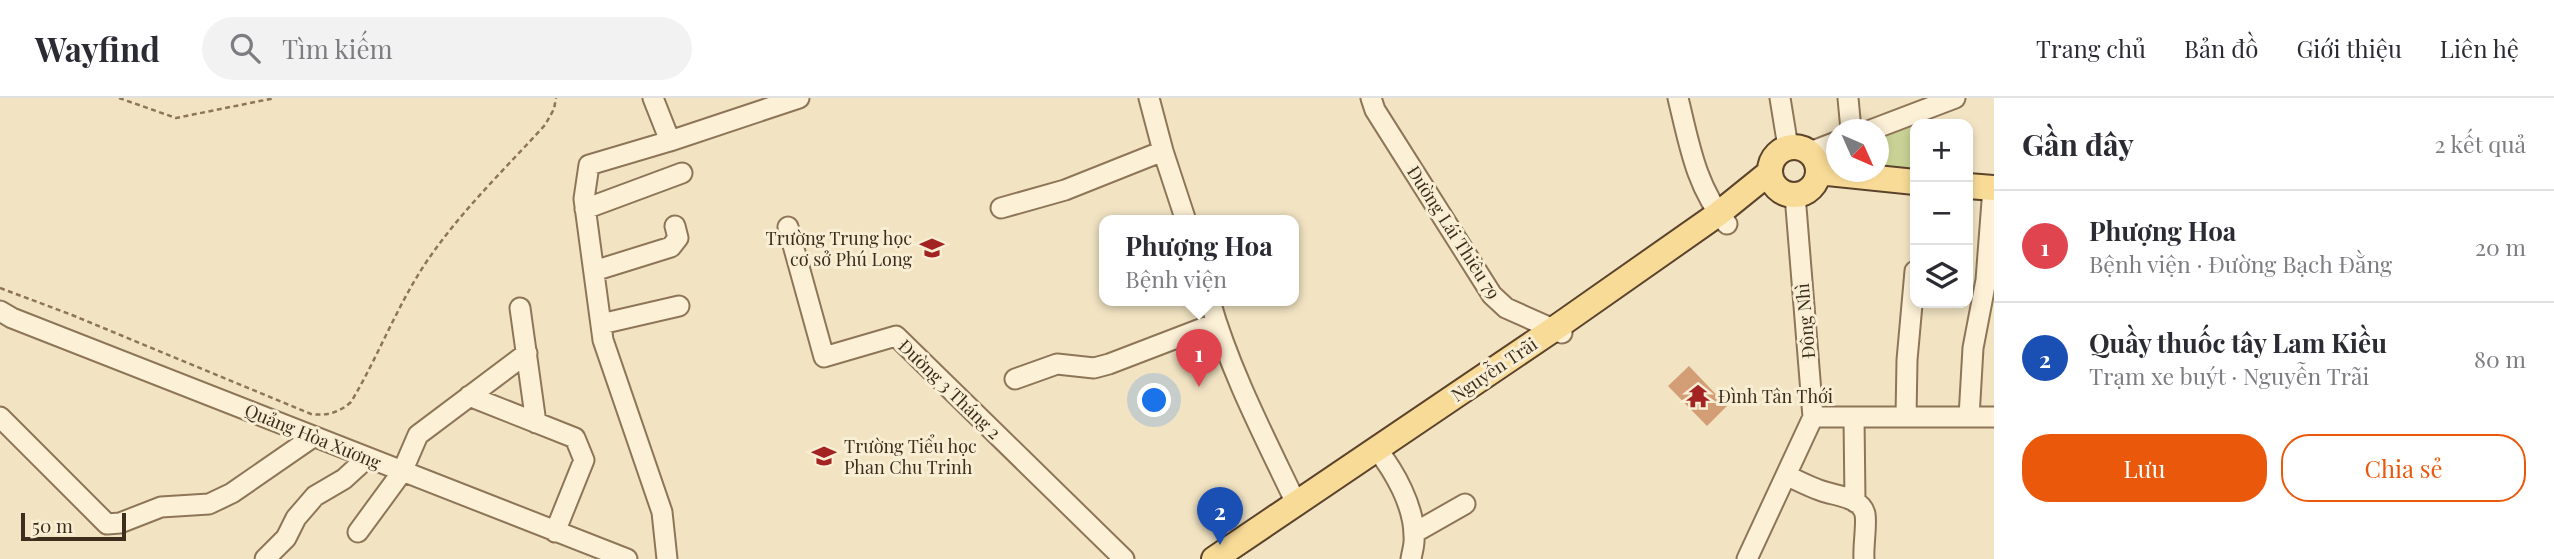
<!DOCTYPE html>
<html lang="vi">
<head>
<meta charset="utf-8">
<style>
	:root { --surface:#fff; --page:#f2f2f3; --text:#2b2b33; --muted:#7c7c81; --line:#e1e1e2; --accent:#ea580c }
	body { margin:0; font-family:"Playfair Display",serif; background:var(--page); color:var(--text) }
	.controls { position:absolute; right:21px; top:21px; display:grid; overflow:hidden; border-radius:14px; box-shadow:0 4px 10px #0003 }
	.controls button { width:63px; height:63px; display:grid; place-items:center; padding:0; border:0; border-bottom:2px solid var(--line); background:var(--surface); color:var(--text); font:35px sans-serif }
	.compass { position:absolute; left:1826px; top:21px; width:63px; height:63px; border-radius:50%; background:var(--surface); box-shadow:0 4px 10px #0003; rotate:135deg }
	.scale { position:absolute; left:21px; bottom:18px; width:105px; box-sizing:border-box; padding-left:7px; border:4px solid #3c2d1d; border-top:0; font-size:19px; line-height:24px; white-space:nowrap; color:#3c2d1d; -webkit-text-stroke:5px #f8eed3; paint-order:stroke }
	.you { position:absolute; left:1155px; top:303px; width:24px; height:24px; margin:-18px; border:5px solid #fff; border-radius:50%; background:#1a73e8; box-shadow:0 0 0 10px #1a73e833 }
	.badge { display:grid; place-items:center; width:46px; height:46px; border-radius:50%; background:var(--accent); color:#fff; font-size:23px; font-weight:700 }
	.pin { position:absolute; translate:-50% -58px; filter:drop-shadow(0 2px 4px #0008) }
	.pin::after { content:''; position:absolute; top:37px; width:24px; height:21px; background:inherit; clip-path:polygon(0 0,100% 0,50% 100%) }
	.popup { position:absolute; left:1099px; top:117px; width:200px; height:91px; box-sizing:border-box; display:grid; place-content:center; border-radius:14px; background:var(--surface); filter:drop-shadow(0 2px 5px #0005); font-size:23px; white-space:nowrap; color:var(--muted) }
	.popup b { font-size:26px; color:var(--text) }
	.popup::after { content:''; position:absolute; left:50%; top:100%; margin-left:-14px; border:14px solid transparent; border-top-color:var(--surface) }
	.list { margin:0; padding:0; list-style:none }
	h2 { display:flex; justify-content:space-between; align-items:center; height:91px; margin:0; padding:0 28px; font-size:30px }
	h2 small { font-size:23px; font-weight:400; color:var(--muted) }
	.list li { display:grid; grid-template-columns:46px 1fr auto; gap:21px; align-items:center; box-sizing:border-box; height:112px; padding:0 28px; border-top:2px solid var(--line) }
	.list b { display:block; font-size:26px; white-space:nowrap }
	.list p { margin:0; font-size:23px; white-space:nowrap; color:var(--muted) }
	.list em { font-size:23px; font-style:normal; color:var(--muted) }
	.actions { display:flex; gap:14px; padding:21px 28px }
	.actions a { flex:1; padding:16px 0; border:2px solid var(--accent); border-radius:28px; text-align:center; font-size:24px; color:var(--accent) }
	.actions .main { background:var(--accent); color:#fff }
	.icon { flex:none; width:38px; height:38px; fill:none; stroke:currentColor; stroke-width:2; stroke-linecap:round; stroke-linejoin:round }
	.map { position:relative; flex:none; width:1994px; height:461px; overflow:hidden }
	header { display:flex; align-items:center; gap:42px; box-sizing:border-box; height:98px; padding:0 35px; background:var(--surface); border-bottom:2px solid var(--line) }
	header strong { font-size:33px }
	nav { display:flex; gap:38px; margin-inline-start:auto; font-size:24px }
	.search { width:490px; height:63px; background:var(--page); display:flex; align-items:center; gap:18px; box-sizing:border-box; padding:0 24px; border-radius:38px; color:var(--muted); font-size:26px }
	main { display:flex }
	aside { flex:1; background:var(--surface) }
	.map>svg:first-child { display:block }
</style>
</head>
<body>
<header>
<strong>Wayfind</strong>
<div class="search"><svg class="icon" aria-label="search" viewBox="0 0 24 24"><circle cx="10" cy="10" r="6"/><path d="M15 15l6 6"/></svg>Tìm kiếm</div>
<nav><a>Trang chủ</a><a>Bản đồ</a><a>Giới thiệu</a><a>Liên hệ</a></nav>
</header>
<main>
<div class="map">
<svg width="1994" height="461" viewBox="0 0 1994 461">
	<rect width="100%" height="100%" fill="#f2e4c3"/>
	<path fill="#c9d195" d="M1917 25 1915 75 1879 71V37Z"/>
	<path fill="#d39d75" d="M1689 268 1727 308 1707 328 1668 288Z"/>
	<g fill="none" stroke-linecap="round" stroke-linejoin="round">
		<g stroke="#8e7558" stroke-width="23">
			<path id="minor" d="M653 0 670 43
				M1149 0 1163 53 1186 123
				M1371 0 1375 12 1492 197 1506 210 1562 235
				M1678 0C1689 45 1696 90 1727 126
				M1780 0 1788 49
				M1848 0 1851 32
				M1871 32 1955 0
				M1810 54 1836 44
				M1001 110 1065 92 1163 53
				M585 111 682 75
				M788 129 824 259 896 238 1124 461
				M594 173 671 149 678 140 675 128
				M1210 203C1230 273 1265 340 1296 405
				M520 210 536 325
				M0 213 12 220 627 461
				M601 226 679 208
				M1015 281 1057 266 1094 270 1109 266 1216 225
				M469 298 575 340 584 362 555 434
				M0 319 107 426 120 425 161 409 209 406 232 395 313 339
				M1813 319H1994
				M1854 319 1855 404
				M1906 319 1907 262 1915 173
				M1969 319 1973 250 1986 182 1993 90
				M1376 350C1395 374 1414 408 1414 438 1415 446 1412 454 1411 461
				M1786 377C1798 383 1810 389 1822 393 1836 398 1861 399 1865 416 1867 426 1863 448 1864 461
				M358 434 402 374 418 337 527 255
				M1414 435 1465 406
				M265 461 286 440 296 420 315 398 344 381 367 360
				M667 461 662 414 603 242 584 101 589 67 670 43 799 0
				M1747 461 1813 319 1795 97"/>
		</g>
		<g stroke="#5b432c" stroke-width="28">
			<path id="major" d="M1770 73a24 24 0 1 1 48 0a24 24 0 1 1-48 0Z
				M1818 74 1915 84
				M1968 88 1994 90
				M1214 461 1554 231 1718 116 1770 74"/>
		</g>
		<path stroke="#8e7558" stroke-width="2.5" stroke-dasharray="5 3.5" stroke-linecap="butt" d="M119 0 176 20 275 0
			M0 190 72 217 311 316C326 318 339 315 351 304 378 259 396 210 425 166 459 115 504 72 545 27L554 11 556 0"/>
		<use href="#minor" stroke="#fcf1d7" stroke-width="19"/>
		<use href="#major" stroke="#f8db97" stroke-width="24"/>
	</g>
	<defs>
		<g id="school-bare" transform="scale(1.89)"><path d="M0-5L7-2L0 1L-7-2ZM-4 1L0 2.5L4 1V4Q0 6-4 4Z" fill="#a22322" stroke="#f8eed3" stroke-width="2.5" paint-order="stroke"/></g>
		<g id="temple-bare" transform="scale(1.89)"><path d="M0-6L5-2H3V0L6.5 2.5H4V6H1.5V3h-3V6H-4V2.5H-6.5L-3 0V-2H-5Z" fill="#a22322" stroke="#f8eed3" stroke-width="2.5" paint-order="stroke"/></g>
	</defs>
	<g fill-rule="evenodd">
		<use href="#school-bare" x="932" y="150"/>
		<use href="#temple-bare" x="1698" y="298"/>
		<use href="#school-bare" x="824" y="358"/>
	</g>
	<g text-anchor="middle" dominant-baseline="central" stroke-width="6" stroke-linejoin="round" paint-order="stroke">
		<g font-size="18" fill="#3c2d1d" stroke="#f8eed3">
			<text transform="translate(1454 134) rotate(57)">Đường Lái Thiêu 79</text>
			<text transform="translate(1805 223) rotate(-95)">Đông Nhì</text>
			<text transform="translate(1494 271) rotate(-34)">Nguyễn Trãi</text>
			<text transform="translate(950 291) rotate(44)">Đường 3 Tháng 2</text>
			<text transform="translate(313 338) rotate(22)">Quảng Hòa Xương</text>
		</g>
		<g font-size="18" fill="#3c2d1d" stroke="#f8eed3" text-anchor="start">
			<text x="912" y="140" text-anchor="end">Trường Trung học<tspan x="912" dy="21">cơ sở Phú Long</tspan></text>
			<text x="1718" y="298">Đình Tân Thới</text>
			<text x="844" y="348">Trường Tiểu học<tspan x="844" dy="21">Phan Chu Trinh</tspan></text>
		</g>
	</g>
</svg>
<div class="controls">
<button>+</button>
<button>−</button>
<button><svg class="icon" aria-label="layers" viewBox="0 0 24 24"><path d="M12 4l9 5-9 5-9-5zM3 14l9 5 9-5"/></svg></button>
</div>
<svg class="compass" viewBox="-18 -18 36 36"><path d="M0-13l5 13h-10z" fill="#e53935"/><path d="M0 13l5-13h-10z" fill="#7c7c81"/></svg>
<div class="scale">50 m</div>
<div class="you"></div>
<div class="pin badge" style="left:1199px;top:289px;background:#e0444e">1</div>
<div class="popup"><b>Phượng Hoa</b>Bệnh viện</div>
<div class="pin badge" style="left:1220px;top:447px;background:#1a4fb4">2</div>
</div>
<aside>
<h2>Gần đây<small>2 kết quả</small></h2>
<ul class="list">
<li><span class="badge" style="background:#e0444e">1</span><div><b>Phượng Hoa</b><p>Bệnh viện · Đường Bạch Đằng</p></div><em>20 m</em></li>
<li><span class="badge" style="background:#1a4fb4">2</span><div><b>Quầy thuốc tây Lam Kiều</b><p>Trạm xe buýt · Nguyễn Trãi</p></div><em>80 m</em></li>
</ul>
<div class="actions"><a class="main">Lưu</a><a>Chia sẻ</a></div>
</aside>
</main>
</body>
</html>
